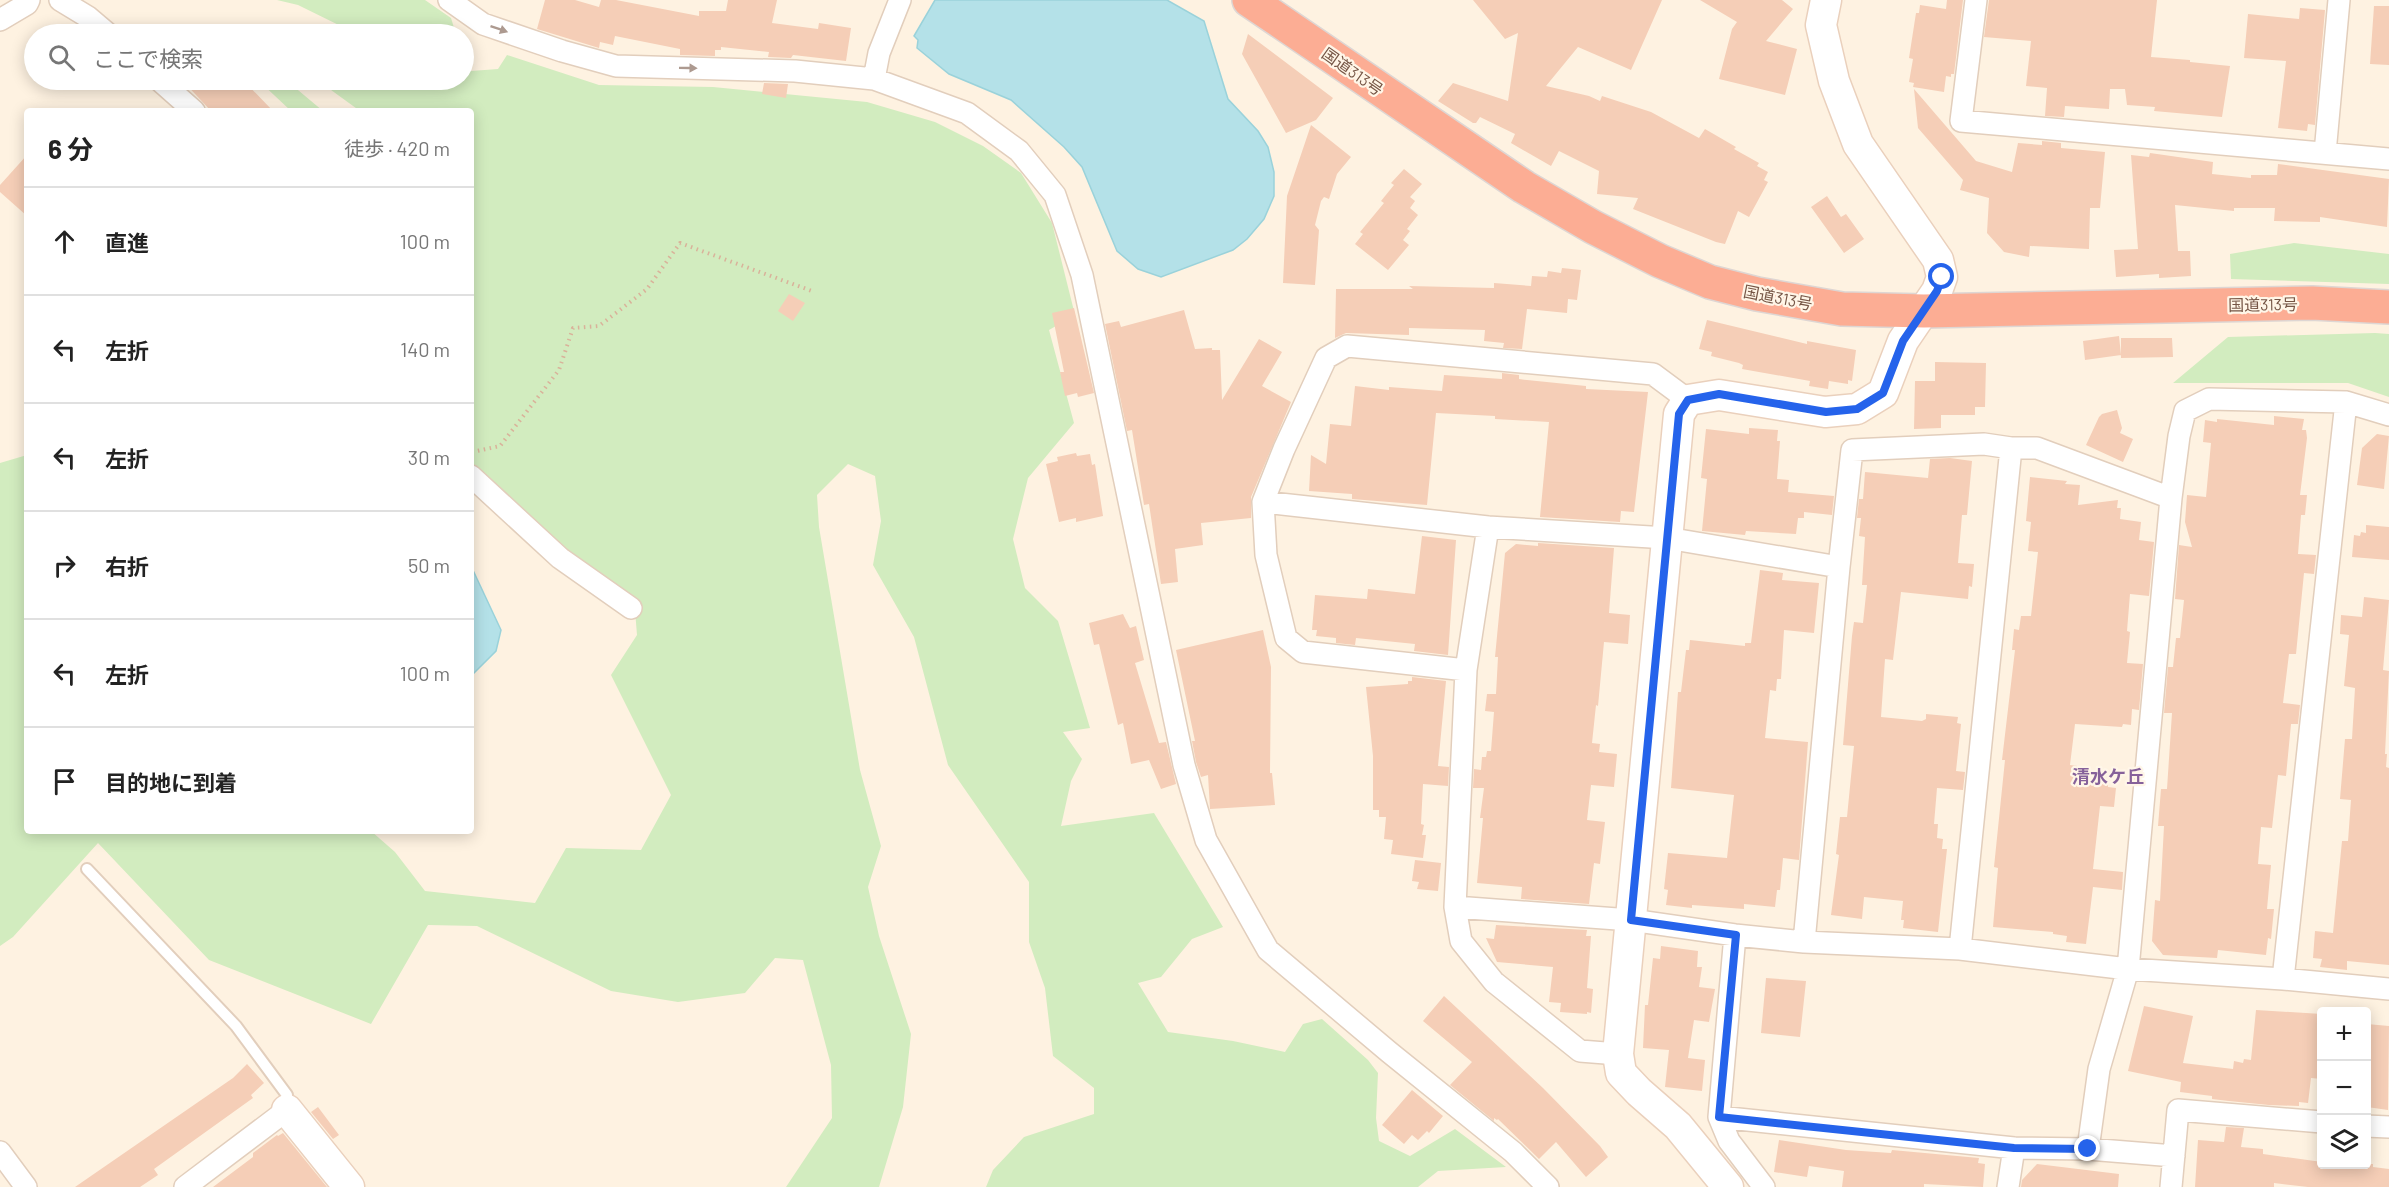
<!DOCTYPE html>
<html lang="ja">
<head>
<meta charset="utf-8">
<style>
	:root { --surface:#fff; --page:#f6f6f6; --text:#222; --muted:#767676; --line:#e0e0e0 }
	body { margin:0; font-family:Barlow,"Noto Sans JP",sans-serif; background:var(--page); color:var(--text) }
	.controls { position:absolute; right:18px; bottom:18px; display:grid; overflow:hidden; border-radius:6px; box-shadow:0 3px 15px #0003 }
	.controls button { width:54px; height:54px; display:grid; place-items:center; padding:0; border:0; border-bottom:2px solid var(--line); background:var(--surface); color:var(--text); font:30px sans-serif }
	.stop { position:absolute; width:18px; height:18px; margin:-14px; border:4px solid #2563eb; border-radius:50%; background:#fff }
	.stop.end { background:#2563eb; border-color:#fff; box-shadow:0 2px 6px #0008 }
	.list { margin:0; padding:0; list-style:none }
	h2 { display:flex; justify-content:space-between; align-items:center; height:78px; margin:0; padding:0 24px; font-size:26px }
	h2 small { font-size:20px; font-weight:400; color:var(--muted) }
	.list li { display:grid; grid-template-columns:39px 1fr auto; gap:18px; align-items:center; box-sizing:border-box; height:108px; padding:0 24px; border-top:2px solid var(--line) }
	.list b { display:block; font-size:22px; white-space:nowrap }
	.list em { font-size:20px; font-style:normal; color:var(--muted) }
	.icon { flex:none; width:33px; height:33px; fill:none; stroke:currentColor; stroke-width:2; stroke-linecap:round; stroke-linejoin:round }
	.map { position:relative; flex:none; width:2389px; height:1187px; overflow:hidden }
	.search { position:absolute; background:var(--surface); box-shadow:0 3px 15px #0003; left:24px; top:24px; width:450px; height:66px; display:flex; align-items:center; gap:15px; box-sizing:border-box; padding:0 21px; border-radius:33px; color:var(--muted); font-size:22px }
	.panel { position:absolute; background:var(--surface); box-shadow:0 3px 15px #0003; left:24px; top:108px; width:450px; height:726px; border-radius:6px }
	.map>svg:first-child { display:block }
</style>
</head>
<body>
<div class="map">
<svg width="2389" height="1187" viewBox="0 0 2389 1187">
	<rect width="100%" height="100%" fill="#fef2e1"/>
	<path fill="#d2ecbf" d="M277 0H425L451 18 456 34H357L298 5Z
		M507 55 599 85 713 87 867 102 935 122 983 146 1021 173 1052 223 1075 315 1049 330 1074 423 1028 478 1013 539 1025 588 1058 621 1090 728 1063 732 1082 759 1071 781 1061 826 1154 813 1223 927 1192 939 1161 977 1138 983 1168 1032 1233 1041 1285 1052 1303 1024 1322 1019 1368 1060 1378 1073 1376 1118 1379 1141 1410 1156 1455 1129 1506 1167 1438 1171 1418 1187H986L993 1170 1024 1137 1094 1114V1088L1053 1056 1045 988 1029 942V882L948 765 914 637 873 565 881 521 875 476 848 464 817 495 819 527 860 770 881 846 868 887 879 936 911 1034 903 1107 879 1187H786L832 1118 831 1065 803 960 775 958 745 993 678 1002 611 991 477 926 428 925 371 1024 209 960 98 843 13 937 0 946V463L27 455V831H371L395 852 425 891 535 903 566 848 641 850 671 795 611 675 637 635 634 598 565 555 471 474V111H360L320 82 333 80H464V56L471 71 498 69Z
		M258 80H286L323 111H291Z
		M2294 243 2389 254V284L2231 279 2230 254Z
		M2375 333 2389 334V397L2348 383H2173L2228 337Z"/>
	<path fill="#b4e1e8" stroke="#9ad2da" stroke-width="1.5" d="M935 0H1167L1204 21 1228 99 1258 131 1268 147 1274 172V196L1264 219 1247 239 1233 250 1161 277 1138 269 1117 251 1082 167 1064 147 1011 100 949 74 917 48 918 40 914 36Z
		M471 566 501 630 496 651 471 676Z"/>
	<path fill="#f5ceb7" d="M545 0H575L599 7 601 0H616L699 16V11H726L728 0H777L772 23 818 29 819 23 851 28 846 61 793 55 791 58 768 57 769 52 721 47V50H715V56L680 55V49L615 36 613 45 600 42 599 48 537 29Z
		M1473 0H1662L1631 70 1578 47 1546 86 1589 96 1600 101 1602 96 1651 112 1699 138 1705 129 1736 147 1734 149 1759 163 1757 166 1768 172 1764 180 1768 182 1749 217 1738 211 1725 244 1716 242 1633 209 1638 198 1597 194 1599 171 1559 151 1551 166 1511 143 1515 134 1480 117 1476 123H1473L1438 101 1453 83 1508 101 1518 33 1505 39Z
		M1700 0H1782L1793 9 1766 41 1797 49 1785 95 1719 79 1732 29 1737 22Z
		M1947 0H1963L1954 74H1951V77L1946 76 1944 92 1913 87 1914 83 1909 82 1913 59 1909 58 1916 13H1919L1920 5 1946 9Z
		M1989 0H2157L2151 57 2190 60V62L2230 66 2222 117 2154 111 2155 107 2127 105 2125 89H2110L2109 109 2065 106 2064 117 2045 116 2047 88 2026 86 2031 41 1984 37Z
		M2374 6H2389V65L2370 64Z
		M2300 8 2325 10 2315 125 2308 124 2307 131 2278 128 2286 61 2244 58 2248 14 2299 19Z
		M1248 34 1333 98 1316 120 1286 133 1242 54Z
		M182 80H243L273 111H211Z
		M764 83 788 84 786 98 762 94Z
		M1914 89 1976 161 2012 172 2018 143 2042 145V141L2061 143V148L2105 152 2100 208H2090L2089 249 2030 246 2029 257 2004 252 1987 233 1989 198 1960 190 1963 180 1918 128Z
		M1311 125 1351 157 1337 174 1329 199 1324 197 1321 201 1315 225 1319 230 1315 285 1283 283 1287 196Z
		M2150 153 2213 162 2212 174 2251 178V175H2277L2278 164 2389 179 2387 227 2320 217V222L2274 221 2275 208H2234V211L2175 205 2178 251H2190L2191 276 2159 278V274L2116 277 2114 250 2138 249 2131 155 2149 157Z
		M27 155V216L0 192V185Z
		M1404 169 1422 184 1410 197 1415 201 1410 208 1418 215 1407 229 1410 231 1403 240 1409 245 1388 270 1355 244 1363 234 1360 232 1384 203 1381 201 1394 185 1391 183Z
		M1827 196 1841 217 1846 214 1864 239 1844 253 1811 207Z
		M1562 268 1581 270 1577 300 1568 299 1567 313 1527 309 1522 349 1503 348 1504 343 1484 341 1485 330 1409 328V335L1346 333 1335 338 1336 289H1413L1409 286 1494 288V283L1531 286 1532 276 1547 277 1548 271 1561 273Z
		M789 294 805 303 793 321 778 311Z
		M1074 308 1094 393 1078 397 1077 393 1065 396 1060 372H1064L1052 313Z
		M1184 310 1195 349 1212 348V350H1220L1222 400 1259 339 1282 352 1262 386 1291 402 1251 497V518L1201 523 1203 545 1175 549 1178 582 1161 584 1149 504 1144 505 1132 430 1127 431 1105 324 1119 321 1121 327Z
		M1707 320 1807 344V341L1856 350 1852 381 1848 380V384L1829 381 1828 389 1809 386 1810 381 1742 369 1743 365 1739 363 1711 356 1712 352 1699 349Z
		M2119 336 2121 355 2085 360 2083 341Z
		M2121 338H2172L2173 357 2121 358Z
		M1935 362 1986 363 1985 407H1975V415H1941V428L1914 429 1915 381H1935Z
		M1502 373 1519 375V379L1527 380 1586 386V389L1648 392 1634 512 1621 511 1620 522 1540 517 1549 422 1495 419V416L1436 413 1427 505 1352 499V494L1309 491 1311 455 1326 464 1330 424 1351 426 1355 386 1389 390V387L1442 391 1444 375 1502 379Z
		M2117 410 2122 428 2120 433 2133 439 2123 462 2086 445 2099 417 2102 414Z
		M2274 416 2304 419 2302 430H2306L2307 438 2300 495H2307L2305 515H2301L2298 554 2316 555 2314 574 2304 573 2296 654H2289L2283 703 2300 705 2298 724H2291L2286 776 2278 775 2272 828 2261 827 2258 864 2271 865 2267 909H2274L2271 939 2268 938 2266 955 2218 950 2217 958 2163 955 2152 941 2155 900 2160 901 2164 826H2158L2161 789H2167L2172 713H2164L2168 667H2173L2176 638H2180L2184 600 2175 599 2179 545 2192 547 2185 522 2187 495 2206 497 2211 443 2203 442 2205 420 2217 422V419L2274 425Z
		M1749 428 1778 430 1777 441H1780L1777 479 1789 480 1788 492 1834 496 1832 515 1804 512V518H1798L1796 534 1746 531 1745 535 1702 531 1707 479 1701 478 1706 429 1749 434Z
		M2377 434 2389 436 2384 489 2357 485 2362 448Z
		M1076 453 1077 456 1090 454 1092 465 1095 464 1103 516 1076 522V518L1059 522 1046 464 1058 461 1057 457Z
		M1950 458 1972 461 1967 515H1962L1958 563 1974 564 1972 587 1969 586 1968 599 1901 592 1893 660 1885 659 1881 717 1922 721 1926 719V714L1958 717 1957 723 1961 724 1956 771 1965 772 1963 790 1937 788 1934 824H1938L1937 838 1943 839 1942 849H1947L1938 932 1903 928 1904 920H1901L1903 901 1864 897 1862 919 1831 915 1839 855 1836 854 1840 817H1847L1854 746 1843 745 1852 636 1854 622 1863 623 1867 585H1862L1865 537 1859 536 1861 518H1857L1859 499H1863L1865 472 1928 478 1930 459Z
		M2030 477 2067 481 2065 484 2080 485 2078 505 2118 500 2117 508H2121L2120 519 2141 522 2139 540 2154 542 2149 596 2130 594 2127 631 2130 632 2127 663 2143 664 2139 710 2132 709 2131 725 2123 724 2122 727 2075 724 2070 765 2085 767 2084 782 2108 784V787L2116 788 2114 807 2100 806 2093 869 2123 872 2122 890 2093 887 2086 944 2066 942 2067 936 2053 934V932L1993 927 1998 868 1994 867 2005 760H2002L2015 650H2012L2014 629 2019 630 2021 616H2031L2038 552 2028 551 2031 522 2026 521Z
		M2366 525 2389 527V560L2352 557 2354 535 2360 536 2361 532 2366 533Z
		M1422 536 1456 540 1448 655 1414 651 1415 644 1356 638 1355 645 1336 643V638L1316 636 1317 630H1312L1315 595 1367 599 1368 589 1415 594Z
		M1538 543 1614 548 1609 613 1630 615 1628 644 1604 642 1598 706 1596 705 1592 743 1600 744 1599 752 1617 754 1614 787 1591 785 1587 820 1605 822 1600 864 1594 863 1589 904 1521 899 1522 887 1477 883 1483 818H1480L1484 788H1473L1474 769 1481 770 1482 757H1486L1487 751H1491L1494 712 1485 711 1487 694H1496L1498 657H1495L1505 553 1516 544 1538 546Z
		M1760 570 1783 573 1782 580 1819 583 1814 633 1784 630 1781 679H1777L1776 691 1770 690 1765 738 1808 742 1799 860 1783 858 1780 890H1777L1775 907 1744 904V909L1692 905V908L1666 905 1668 890 1664 889 1668 853 1727 858 1734 795 1671 788 1678 692H1681L1686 650H1689L1690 640 1745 646V643H1751Z
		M2364 597 2389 600 2383 670 2389 671 2385 754H2387L2386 767 2389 768V965L2347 961V970L2320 967 2322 959 2313 958 2315 931 2333 933 2342 841H2348L2351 800 2340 799 2345 739H2352L2355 688 2344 686 2349 635 2340 634 2341 615 2362 617Z
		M1123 614 1130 628 1136 626 1144 660 1135 663 1159 743 1166 742 1176 784 1161 789 1149 760 1131 764 1123 723 1118 725 1099 644 1094 645 1089 623Z
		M1263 630 1271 667 1270 773H1272L1275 805 1210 809 1208 775 1201 777 1196 762 1192 741H1195L1176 650Z
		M1412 677 1446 681 1438 766 1449 767 1448 786 1423 784 1421 824 1424 825 1422 835H1426L1423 858 1391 854 1393 840 1384 839 1386 817H1379V810H1373V756L1366 687 1408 684V681H1412Z
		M1415 860 1441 863 1438 891 1417 889 1419 882 1412 881Z
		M1496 925 1587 930 1586 936H1591L1587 988 1593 989 1591 1013 1587 1012V1014L1560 1012 1561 1003 1549 1002 1553 967 1497 962 1486 938 1494 939Z
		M1661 946 1698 951 1697 967H1702L1699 987 1715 989 1709 1022 1694 1020 1688 1058 1705 1060 1702 1091 1665 1087 1669 1050 1643 1048 1645 1005H1648L1653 958 1660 959Z
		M1766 978 1806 981 1800 1037 1761 1033Z
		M1444 996 1543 1088 1600 1146 1608 1157 1586 1177 1556 1142 1539 1159 1498 1119 1497 1120 1494 1118V1121L1450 1085 1472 1062 1423 1021Z
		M2144 1006 2193 1016 2183 1063 2233 1069 2234 1061 2243 1063 2244 1059 2251 1060 2256 1010 2322 1014V1079L2311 1078 2308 1103 2299 1102V1106L2269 1105 2229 1101 2212 1099V1096L2180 1092 2181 1082 2128 1071Z
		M2367 1024 2389 1026 2388 1110 2367 1107Z
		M247 1064 264 1083 251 1095 253 1098 154 1169 158 1175 140 1187H75L233 1078Z
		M1412 1090 1443 1116 1429 1133 1427 1131 1418 1140 1412 1135 1404 1144 1382 1125Z
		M318 1107 339 1135 333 1139 311 1112Z
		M2226 1127 2244 1128 2241 1147 2263 1149V1154L2322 1162V1164H2373V1167L2389 1169V1187H2308L2274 1183V1187H2195L2198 1140 2224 1142Z
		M283 1133 327 1187H213L253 1157V1153L277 1135 278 1136Z
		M1779 1140 1846 1150 1891 1153 1892 1150 1979 1158 1978 1163 1985 1164 1983 1187 1924 1184V1187H1842L1844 1171 1809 1166 1807 1177 1774 1172Z
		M2037 1164 2119 1174 2118 1187H2021L2022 1180Z"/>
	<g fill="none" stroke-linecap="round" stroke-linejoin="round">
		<g stroke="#e2cebc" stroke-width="14">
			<path id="lane" d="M87 869 236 1026 287 1095V1108"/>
		</g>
		<g stroke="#e2cebc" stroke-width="24">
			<path id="street" d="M60 0 88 17 108 34
				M449 0 483 24 562 51 616 66 795 71 874 79 967 113 1019 151 1055 195 1082 275 1184 765 1206 840 1268 950 1389 1052 1513 1152 1548 1187
				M1976 0 1961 121 2389 159
				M0 20 27 4 29 0
				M874 79 879 53 900 0
				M159 80 194 111
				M2325 153 2339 0
				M471 476 560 558 631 608
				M1263 502 1488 527 1667 538 1839 567 1804 942
				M1488 527 1466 670 1455 907 1461 941 1494 982 1580 1051 1618 1054
				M1839 567 1852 450 1984 444 2011 448H2037L2171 498
				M1466 670 1303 652 1286 638 1266 555 1263 502 1284 449 1326 358 1347 346 1653 374 1688 400
				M1455 907 1631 920 1735 935 1804 942 1960 949 2128 969 2283 979 2389 989
				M1735 935 1719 1117 1729 1141 1764 1187
				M1960 949 2011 448
				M2283 979 2346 402
				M1719 1117 2014 1148 2088 1149 2174 1156
				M2366 1126 2389 1127
				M2088 1149 2099 1069 2128 969 2171 498 2179 436 2185 411 2209 399 2346 402 2389 415
				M0 1152 26 1187
				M185 1187 287 1110
				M2008 1187 2014 1148
				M2171 1187 2178 1110 2322 1122"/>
		</g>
		<g stroke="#ead0bc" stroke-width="33">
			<path id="secondary" d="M287 1110 349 1187
				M1728 1187 1678 1126 1639 1092 1621 1073 1618 1054 1679 414 1688 400 1719 395 1825 412 1857 409 1883 393 1903 341 1937 291 1942 277 1938 260 1858 144 1834 81 1821 25 1826 0"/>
		</g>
		<g stroke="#ded6d3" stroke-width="36">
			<path id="highway" d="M1249 0 1524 187 1593 227 1660 261 1710 282 1757 294 1842 309 1924 311 2312 303 2389 307"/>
		</g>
		<path stroke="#d9b29a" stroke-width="4" stroke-dasharray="1.5 4.5" stroke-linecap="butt" d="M472 452 500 446 559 370 573 328 599 326 647 289 680 243 812 291"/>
		<use href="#lane" stroke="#fff" stroke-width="10"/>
		<use href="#street" stroke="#fff" stroke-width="21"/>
		<use href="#secondary" stroke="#fff" stroke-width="30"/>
		<use href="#highway" stroke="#fcad94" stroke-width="33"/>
	</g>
	<defs><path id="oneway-solid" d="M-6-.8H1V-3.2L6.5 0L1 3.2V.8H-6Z" transform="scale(1.5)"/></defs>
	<g fill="#ad9a90">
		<use href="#oneway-solid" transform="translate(499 29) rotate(19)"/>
		<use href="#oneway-solid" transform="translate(688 68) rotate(1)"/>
	</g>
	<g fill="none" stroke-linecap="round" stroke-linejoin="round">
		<path stroke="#2563eb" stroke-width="8" d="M1942 277 1937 291 1903 341 1883 393 1857 409 1826 412 1719 394 1688 400 1679 414 1631 920 1736 935 1719 1117 2014 1148 2088 1149"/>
	</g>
	<g text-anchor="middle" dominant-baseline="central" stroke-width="4.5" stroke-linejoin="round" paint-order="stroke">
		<g font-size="16" fill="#765646" stroke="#fff6e8">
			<text transform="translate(1353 71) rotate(35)">国道313号</text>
			<text transform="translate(1778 297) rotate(11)">国道313号</text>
			<text transform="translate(2263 304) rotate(-1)">国道313号</text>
		</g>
		<g font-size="18" font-weight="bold" fill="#86619a" stroke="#fff6e8">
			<text x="2108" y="776">清水ケ丘</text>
		</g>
	</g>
</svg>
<div class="controls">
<button>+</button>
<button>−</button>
<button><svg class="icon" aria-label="layers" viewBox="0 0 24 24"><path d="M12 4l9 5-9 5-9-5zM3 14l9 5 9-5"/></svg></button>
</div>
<div class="stop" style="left:1942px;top:277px"></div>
<div class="stop end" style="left:2088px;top:1149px"></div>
<div class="search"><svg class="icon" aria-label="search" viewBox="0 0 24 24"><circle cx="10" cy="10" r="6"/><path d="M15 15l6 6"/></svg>ここで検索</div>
<section class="panel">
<h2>6 分<small>徒歩 · 420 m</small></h2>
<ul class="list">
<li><svg class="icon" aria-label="ahead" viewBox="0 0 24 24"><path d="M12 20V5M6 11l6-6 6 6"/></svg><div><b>直進</b></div><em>100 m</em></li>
<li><svg class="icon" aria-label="left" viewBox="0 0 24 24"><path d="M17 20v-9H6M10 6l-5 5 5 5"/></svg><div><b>左折</b></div><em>140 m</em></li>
<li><svg class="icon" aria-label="left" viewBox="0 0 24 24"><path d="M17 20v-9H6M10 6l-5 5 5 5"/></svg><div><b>左折</b></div><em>30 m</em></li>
<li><svg class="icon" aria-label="right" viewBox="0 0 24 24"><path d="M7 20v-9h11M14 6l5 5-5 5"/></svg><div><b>右折</b></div><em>50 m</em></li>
<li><svg class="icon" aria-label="left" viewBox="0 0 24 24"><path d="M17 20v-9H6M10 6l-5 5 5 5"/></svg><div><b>左折</b></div><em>100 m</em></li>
<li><svg class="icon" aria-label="arrive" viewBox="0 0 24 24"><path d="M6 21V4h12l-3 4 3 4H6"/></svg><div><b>目的地に到着</b></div></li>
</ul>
</section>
</div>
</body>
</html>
